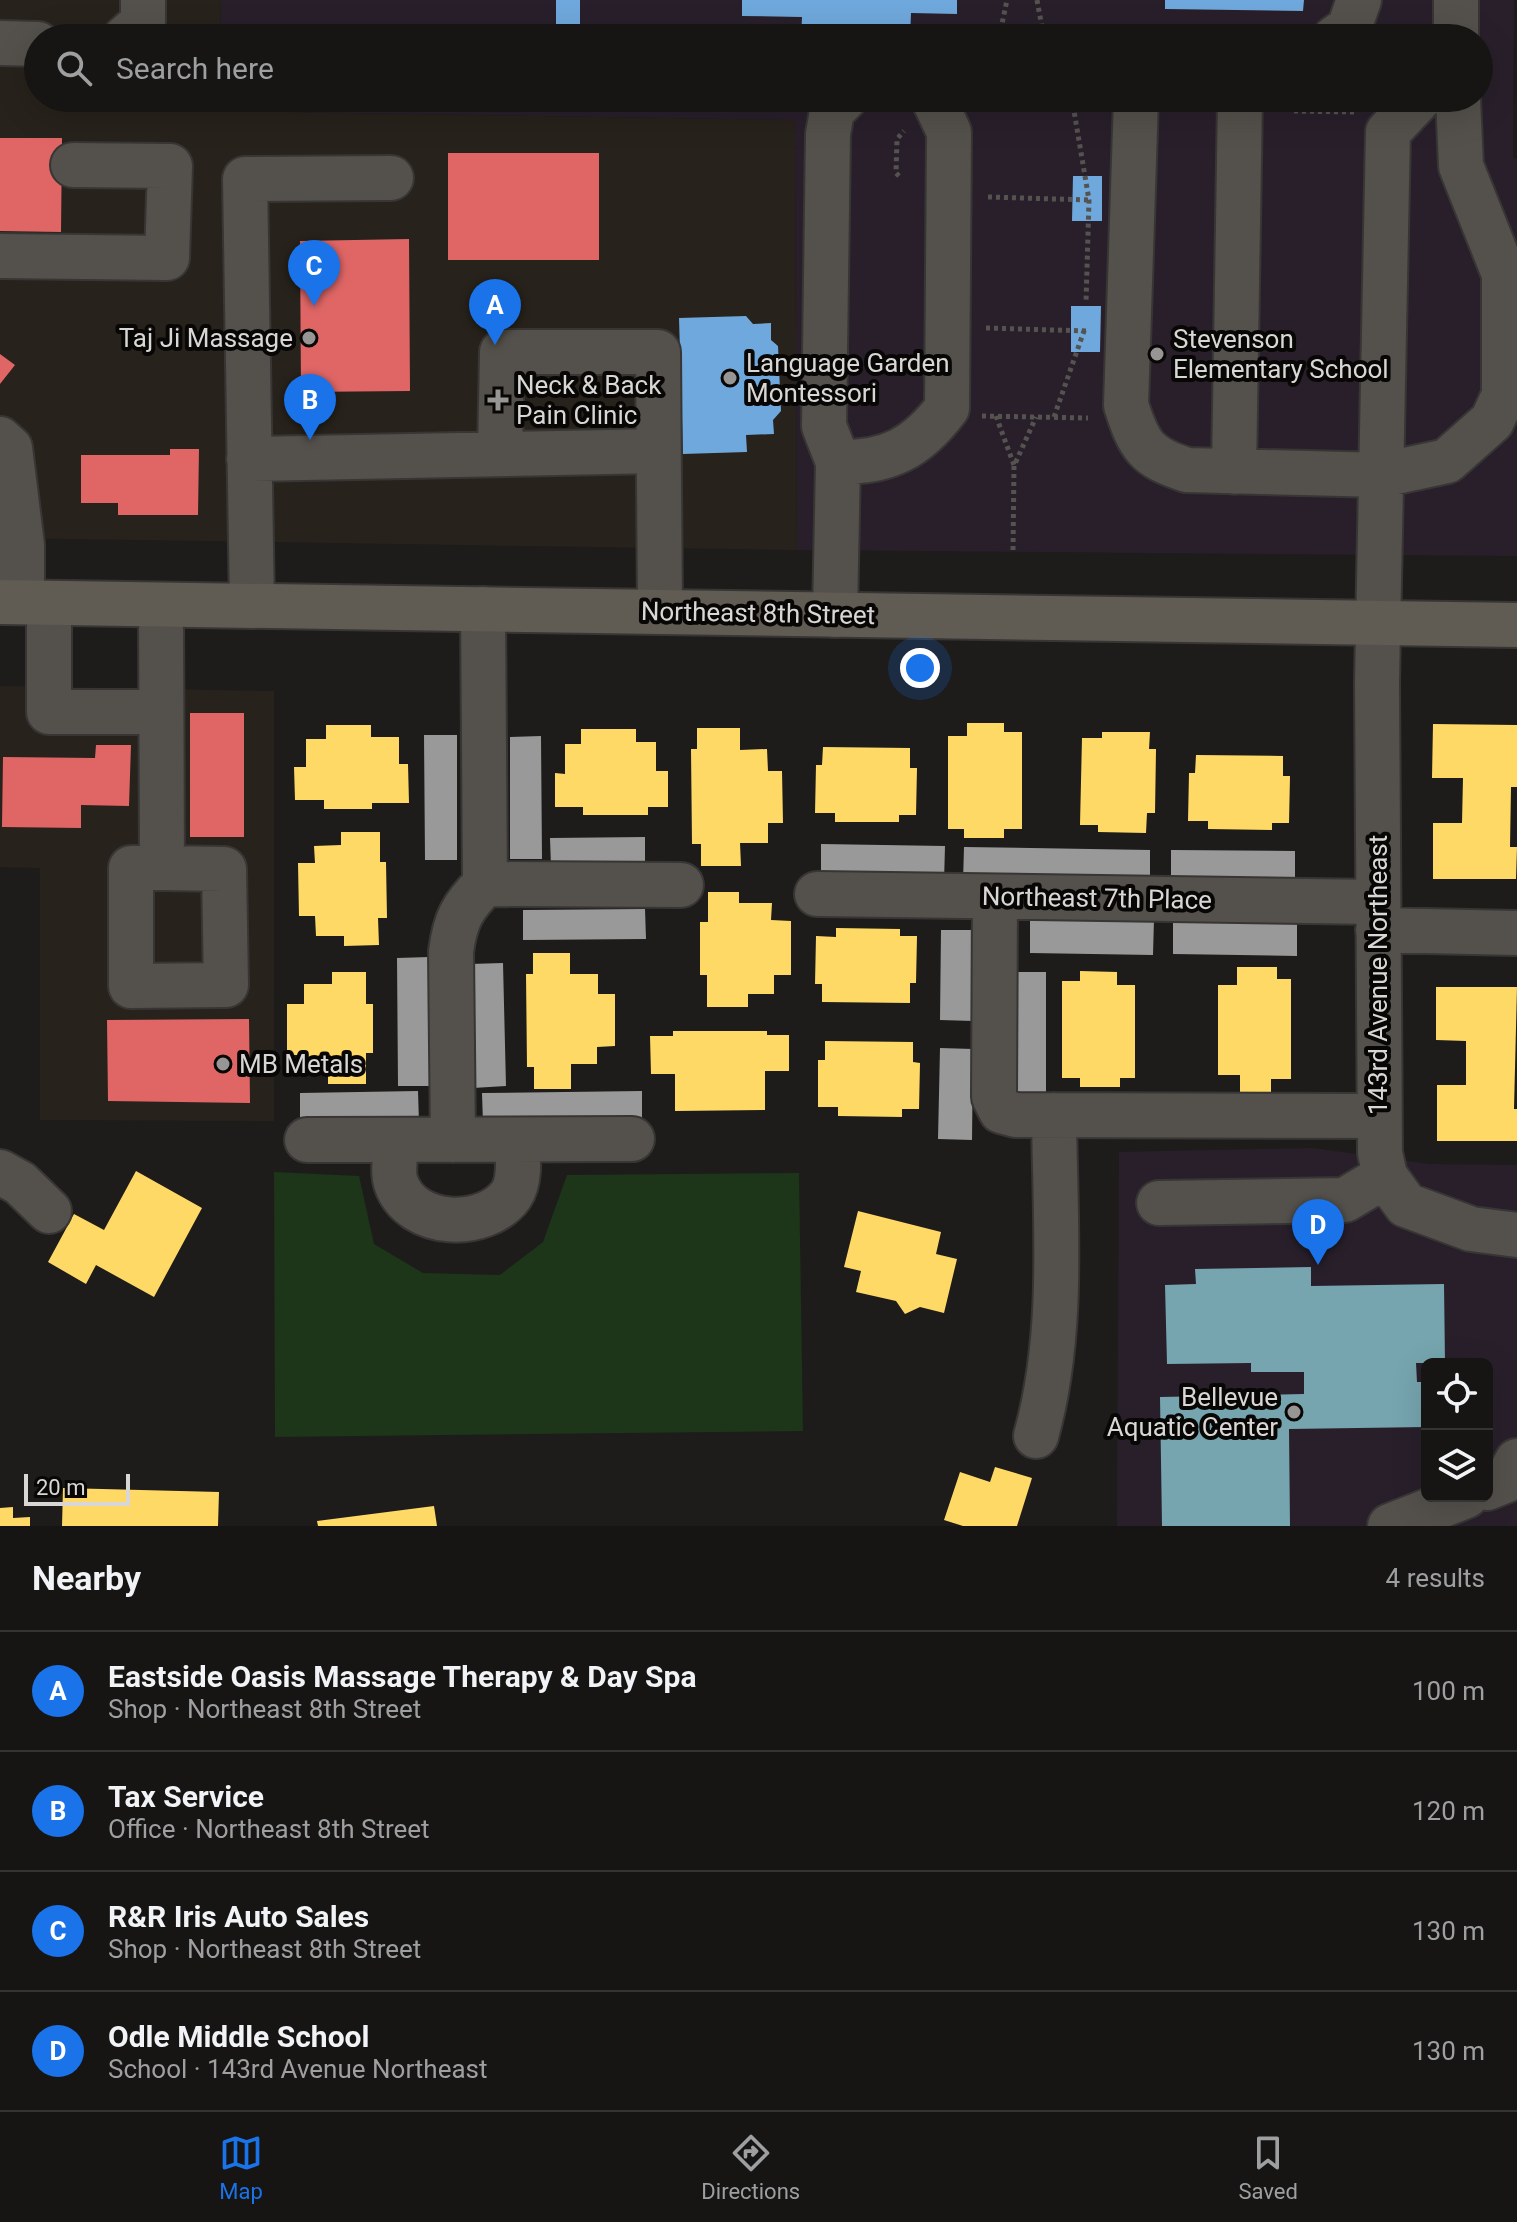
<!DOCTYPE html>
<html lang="en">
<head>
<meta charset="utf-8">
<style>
	:root { --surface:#161514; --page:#232222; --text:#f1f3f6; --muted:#9e9fa0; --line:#353434; --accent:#1a73e8 }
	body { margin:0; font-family:Roboto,sans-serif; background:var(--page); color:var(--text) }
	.controls { position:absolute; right:24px; bottom:24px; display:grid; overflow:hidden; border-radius:12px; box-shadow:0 8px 32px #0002 }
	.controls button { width:72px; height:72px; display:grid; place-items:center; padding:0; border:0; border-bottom:2px solid var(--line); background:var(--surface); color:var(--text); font:40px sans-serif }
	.scale { position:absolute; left:24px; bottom:20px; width:106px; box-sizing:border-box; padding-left:8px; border:4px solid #d8d7d5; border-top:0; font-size:22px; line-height:28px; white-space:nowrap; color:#d8d7d5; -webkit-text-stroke:6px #080706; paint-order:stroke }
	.you { position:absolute; left:920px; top:668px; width:28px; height:28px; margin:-20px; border:6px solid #fff; border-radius:50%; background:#1a73e8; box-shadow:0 0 0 12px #1a73e833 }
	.badge { display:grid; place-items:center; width:52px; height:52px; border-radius:50%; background:var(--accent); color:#fff; font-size:26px; font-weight:700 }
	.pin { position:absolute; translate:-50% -66px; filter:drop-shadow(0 2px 4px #0008) }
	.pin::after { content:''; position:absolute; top:42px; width:28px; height:24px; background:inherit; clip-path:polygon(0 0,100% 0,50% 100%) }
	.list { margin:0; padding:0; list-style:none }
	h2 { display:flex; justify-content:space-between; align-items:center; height:104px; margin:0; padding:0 32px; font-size:34px }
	h2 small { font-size:26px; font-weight:400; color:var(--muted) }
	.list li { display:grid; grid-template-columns:52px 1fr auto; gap:24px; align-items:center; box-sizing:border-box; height:120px; padding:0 32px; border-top:2px solid var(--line) }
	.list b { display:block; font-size:30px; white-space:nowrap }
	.list p { margin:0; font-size:26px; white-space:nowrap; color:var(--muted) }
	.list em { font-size:26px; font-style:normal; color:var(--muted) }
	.icon { flex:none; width:44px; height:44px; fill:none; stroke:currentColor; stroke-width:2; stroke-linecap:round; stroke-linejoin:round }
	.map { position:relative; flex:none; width:1517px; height:1526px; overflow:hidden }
	.search { position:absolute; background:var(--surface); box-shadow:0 8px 32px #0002; left:24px; right:24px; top:24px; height:88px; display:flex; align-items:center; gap:20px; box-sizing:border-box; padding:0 28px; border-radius:44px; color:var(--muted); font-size:30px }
	.sheet { height:584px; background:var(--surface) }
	nav { display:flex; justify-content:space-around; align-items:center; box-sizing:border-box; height:112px; border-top:2px solid var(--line); background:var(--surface); font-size:22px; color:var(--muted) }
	nav a { display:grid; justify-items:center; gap:4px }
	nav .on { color:var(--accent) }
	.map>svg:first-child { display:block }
</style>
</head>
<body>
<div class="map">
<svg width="1517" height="1526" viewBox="0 0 1517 1526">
	<rect width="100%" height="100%" fill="#1d1c1b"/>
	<path fill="#27221b" d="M0 0H221L220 38H38V98H220V111L795 120 797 550 0 538Z
		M0 686 274 691V1121L40 1120V868L0 867Z"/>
	<path fill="#281f2b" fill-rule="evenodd" d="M221 0H1514L1513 158 1517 159V556L797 550 795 120 219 111 220 98H1479V38H220Z
		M1313 1148 1429 1164 1517 1165V1526H1117L1119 1152ZM1427 1364H1487V1496H1427Z"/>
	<path fill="#1d3518" d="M274 1172 359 1176 374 1244 423 1273 500 1275 543 1242 567 1175 799 1173 803 1431 275 1437Z"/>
	<path fill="#ffd966" d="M967 723H1004V732H1022V829H1004V838H964V829H948V736H967Z
		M1433 724 1517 725V787H1511L1510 847H1517L1516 879H1433V823H1462L1463 778H1432Z
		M326 725H371V737H399V764H408L409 803H372V809H324V800H295L294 767H306V739H326Z
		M697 728H740V750L767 749 768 771H782L783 823H768V843H740L741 866H701V844H692L691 749H697Z
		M581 729H636V742H656V771H668V807H648V815H583V807H555V773L565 774V744H581Z
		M1102 732H1150L1149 749H1156L1155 813H1147L1146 833 1098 832V825H1080L1082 738H1102Z
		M823 747 910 748V768H917L916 815H899V822H835V813H815L816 765H822Z
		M1196 755 1283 756V776H1290L1289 823H1272V830L1208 829V821H1188L1189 773H1195Z
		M341 832H380V862H386L387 918H378L379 945 344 946V936H316L315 916H299L298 863H315L314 846 341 845Z
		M708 892H739V903H772L771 920 791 921V975H774V994H748V1007H707V975H700V922H708Z
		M836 928 900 929V936H917L916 983H910V1003L822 1002V984H815L816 936 836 937Z
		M533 953H570V974H598V994H615V1046L597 1047V1064H571V1089H534V1067H527L526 974H533Z
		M1237 967H1277V979H1291V1079H1271V1092H1240V1075H1218V985H1237Z
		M1080 971 1117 972V985H1135V1078H1120V1087H1080V1078H1062V981H1080Z
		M332 972H366V1004H373V1053H366V1084H328V1073H304V1055H287V1004H304V984H332Z
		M1436 987H1517L1514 1109H1517V1141H1437V1085H1466V1041L1436 1040Z
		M673 1031H767V1035H789V1071H765V1110L675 1111V1074H651L650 1036H673Z
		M825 1041 913 1042V1062L920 1063 919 1109H902V1117L838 1116V1107H818V1060H825Z
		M136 1171 202 1208 154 1297 96 1265 86 1284 48 1262 74 1214 104 1230Z
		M858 1211 941 1232 936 1254 957 1259 944 1313 920 1307 905 1314 896 1301 856 1292 861 1271 844 1267Z
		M995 1467 1032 1478 1017 1526H963L944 1520 960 1472 990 1482Z
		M63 1488 219 1492 218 1526H62Z
		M434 1506 437 1526H318L317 1521Z
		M13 1507V1518L30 1517V1526H0V1508Z"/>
	<path fill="#e06666" d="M0 138H62L61 232 0 231Z
		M448 153H599V260H448Z
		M409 239 410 391 301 392 300 241Z
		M0 354 15 365 0 384Z
		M170 449H199L198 515H118V503H81V455H170Z
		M190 713H244V837H190Z
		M96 745H131L129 806 81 805V828L2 827 3 757 95 758Z
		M249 1019 250 1103 108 1101 107 1020Z"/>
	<path fill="#6fa8dc" d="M556 0H580V38H556Z
		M742 0H957V14L911 13 910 38H801L802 17 742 16Z
		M1165 0H1304L1303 11 1165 9Z
		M1073 176H1102V221H1072Z
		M1071 306H1101L1100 352H1071Z
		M746 316 753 324 771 323V340L778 346 781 411 773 420 774 434 746 435 747 452 683 454 679 318Z"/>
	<path fill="#76a5af" d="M1311 1267V1286L1444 1284 1445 1363H1416L1417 1382H1427V1427L1289 1429 1290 1526H1162L1160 1397 1304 1394V1372H1251V1363L1167 1364 1165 1285 1196 1284 1195 1269Z"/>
	<path fill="#999" d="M424 735H457V860H425Z
		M541 736 542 859H510V737Z
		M645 837V867H551L550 838Z
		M821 844 945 846 944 882 821 880Z
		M964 847 1150 850V885L963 882Z
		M1171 850 1295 851V888L1171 886Z
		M645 909 646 939 523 940V910Z
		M1030 918 1154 919 1153 955 1030 953Z
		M1173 918 1297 920V956L1173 954Z
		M941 930H974L973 1021 940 1020Z
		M429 957 430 1086H398L397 958Z
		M503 963 506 1086 473 1088 470 964Z
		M1010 972H1046V1096L1010 1095Z
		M940 1048 973 1049 972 1140 938 1139Z
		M418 1091 419 1123 300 1125V1093Z
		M642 1091V1121L483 1124 482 1093Z"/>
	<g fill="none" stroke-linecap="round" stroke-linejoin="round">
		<g stroke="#373635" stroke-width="48">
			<path id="minor" d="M125 38 143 22V0
				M1335 38 1349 28 1359 0
				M1456 38V0
				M0 43 38 44
				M1136 98 1126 405C1139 446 1146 457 1187 470L1382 475 1447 461 1492 421 1504 395V274L1461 166 1458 98
				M1420 98 1388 132 1377 682 1380 1153 1385 1176 1406 1205 1471 1229 1517 1235
				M0 256 167 258 170 166 73 165
				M0 439 10 448 22 545V602
				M500 453 502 352H658L660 612
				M249 459 658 451
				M838 462C888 463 917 448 947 408L949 132 933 98
				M1234 472 1240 98
				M49 603V712H161
				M161 605 162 868 224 869 226 985 131 986V868H162
				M252 606 245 179 391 178
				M835 615 838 462 824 426 828 134 832 111 845 98
				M485 884 681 885
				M817 894 1378 902
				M995 897 994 1097 1001 1111 1016 1115 1379 1116
				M1378 930 1517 933
				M307 1140 632 1139
				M396 1140C396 1152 392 1172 396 1183 411 1228 485 1231 511 1195 521 1180 518 1156 517 1140
				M453 1140 451 952C455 920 462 907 485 884L483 609
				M0 1172 20 1183 49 1211
				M1159 1203 1345 1200 1385 1176
				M1036 1436C1065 1332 1055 1222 1054 1115
				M1487 1488 1507 1480 1517 1461
				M1390 1526 1466 1496"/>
		</g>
		<g stroke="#373635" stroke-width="48">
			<path id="major" d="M0 602 1517 625"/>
		</g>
		<path stroke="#555350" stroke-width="5" stroke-dasharray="4 4" stroke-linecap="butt" d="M1037 0 1044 38
			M999 38 1007 0
			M1073 105 1089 200 1086 302
			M983 108 985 103 1098 106
			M1294 111 1357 112
			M899 176 896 173 897 139 904 131
			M988 197 1090 200
			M986 328 1088 331
			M982 416 1088 418
			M996 416 1014 465
			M1054 417 1085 328
			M1013 550 1014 466 1036 417"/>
		<use href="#minor" stroke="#54504b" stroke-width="44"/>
		<use href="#major" stroke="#605b53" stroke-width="44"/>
	</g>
	<g fill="#979694" stroke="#080706" stroke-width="3">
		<circle cx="309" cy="338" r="8"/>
		<circle cx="1157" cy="354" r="8"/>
		<circle cx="730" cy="378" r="8"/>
		<path d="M494 388h8v8h8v8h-8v8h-8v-8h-8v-8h8z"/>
		<circle cx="223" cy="1064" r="8"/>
		<circle cx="1294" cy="1412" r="8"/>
	</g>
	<g text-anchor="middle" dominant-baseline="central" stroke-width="8" stroke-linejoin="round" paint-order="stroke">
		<g font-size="26" fill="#d8d7d5" stroke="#080706" text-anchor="start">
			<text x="293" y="338" text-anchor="end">Taj Ji Massage</text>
			<text x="1173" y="339">Stevenson<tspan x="1173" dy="30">Elementary School</tspan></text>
			<text x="746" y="363">Language Garden<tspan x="746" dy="30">Montessori</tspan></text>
			<text x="516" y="385">Neck &amp; Back<tspan x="516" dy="30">Pain Clinic</tspan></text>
			<text x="239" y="1064">MB Metals</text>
			<text x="1278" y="1397" text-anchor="end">Bellevue<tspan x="1278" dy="30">Aquatic Center</tspan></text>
		</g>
		<g font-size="26" fill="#d8d7d5" stroke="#080706">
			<text transform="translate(758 613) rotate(1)">Northeast 8th Street</text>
			<text transform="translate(1097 898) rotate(1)">Northeast 7th Place</text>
			<text transform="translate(1378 975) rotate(-90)">143rd Avenue Northeast</text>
		</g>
	</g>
</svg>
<div class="controls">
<button><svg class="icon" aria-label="locate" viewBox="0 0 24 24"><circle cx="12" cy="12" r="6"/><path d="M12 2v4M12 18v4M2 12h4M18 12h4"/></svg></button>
<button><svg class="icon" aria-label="layers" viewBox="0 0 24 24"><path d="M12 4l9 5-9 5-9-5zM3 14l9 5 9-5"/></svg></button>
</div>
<div class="scale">20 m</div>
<div class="you"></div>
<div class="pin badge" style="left:495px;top:345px">A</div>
<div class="pin badge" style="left:310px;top:440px">B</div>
<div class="pin badge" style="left:314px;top:306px">C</div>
<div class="pin badge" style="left:1318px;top:1265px">D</div>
<div class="search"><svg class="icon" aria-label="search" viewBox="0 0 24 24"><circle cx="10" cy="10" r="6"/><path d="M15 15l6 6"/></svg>Search here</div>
</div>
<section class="sheet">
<h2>Nearby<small>4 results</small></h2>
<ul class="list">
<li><span class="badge">A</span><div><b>Eastside Oasis Massage Therapy &amp; Day Spa</b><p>Shop · Northeast 8th Street</p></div><em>100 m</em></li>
<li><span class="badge">B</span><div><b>Tax Service</b><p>Office · Northeast 8th Street</p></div><em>120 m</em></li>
<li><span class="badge">C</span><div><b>R&amp;R Iris Auto Sales</b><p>Shop · Northeast 8th Street</p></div><em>130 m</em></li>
<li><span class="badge">D</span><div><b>Odle Middle School</b><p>School · 143rd Avenue Northeast</p></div><em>130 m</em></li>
</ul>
</section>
<nav>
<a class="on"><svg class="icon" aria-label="map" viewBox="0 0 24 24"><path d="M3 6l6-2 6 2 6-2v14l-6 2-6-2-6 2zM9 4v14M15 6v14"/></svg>Map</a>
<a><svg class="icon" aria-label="directions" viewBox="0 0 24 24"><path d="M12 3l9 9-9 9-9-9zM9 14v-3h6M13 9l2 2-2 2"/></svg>Directions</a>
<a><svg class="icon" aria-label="saved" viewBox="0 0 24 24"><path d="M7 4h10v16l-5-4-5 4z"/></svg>Saved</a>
</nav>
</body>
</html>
